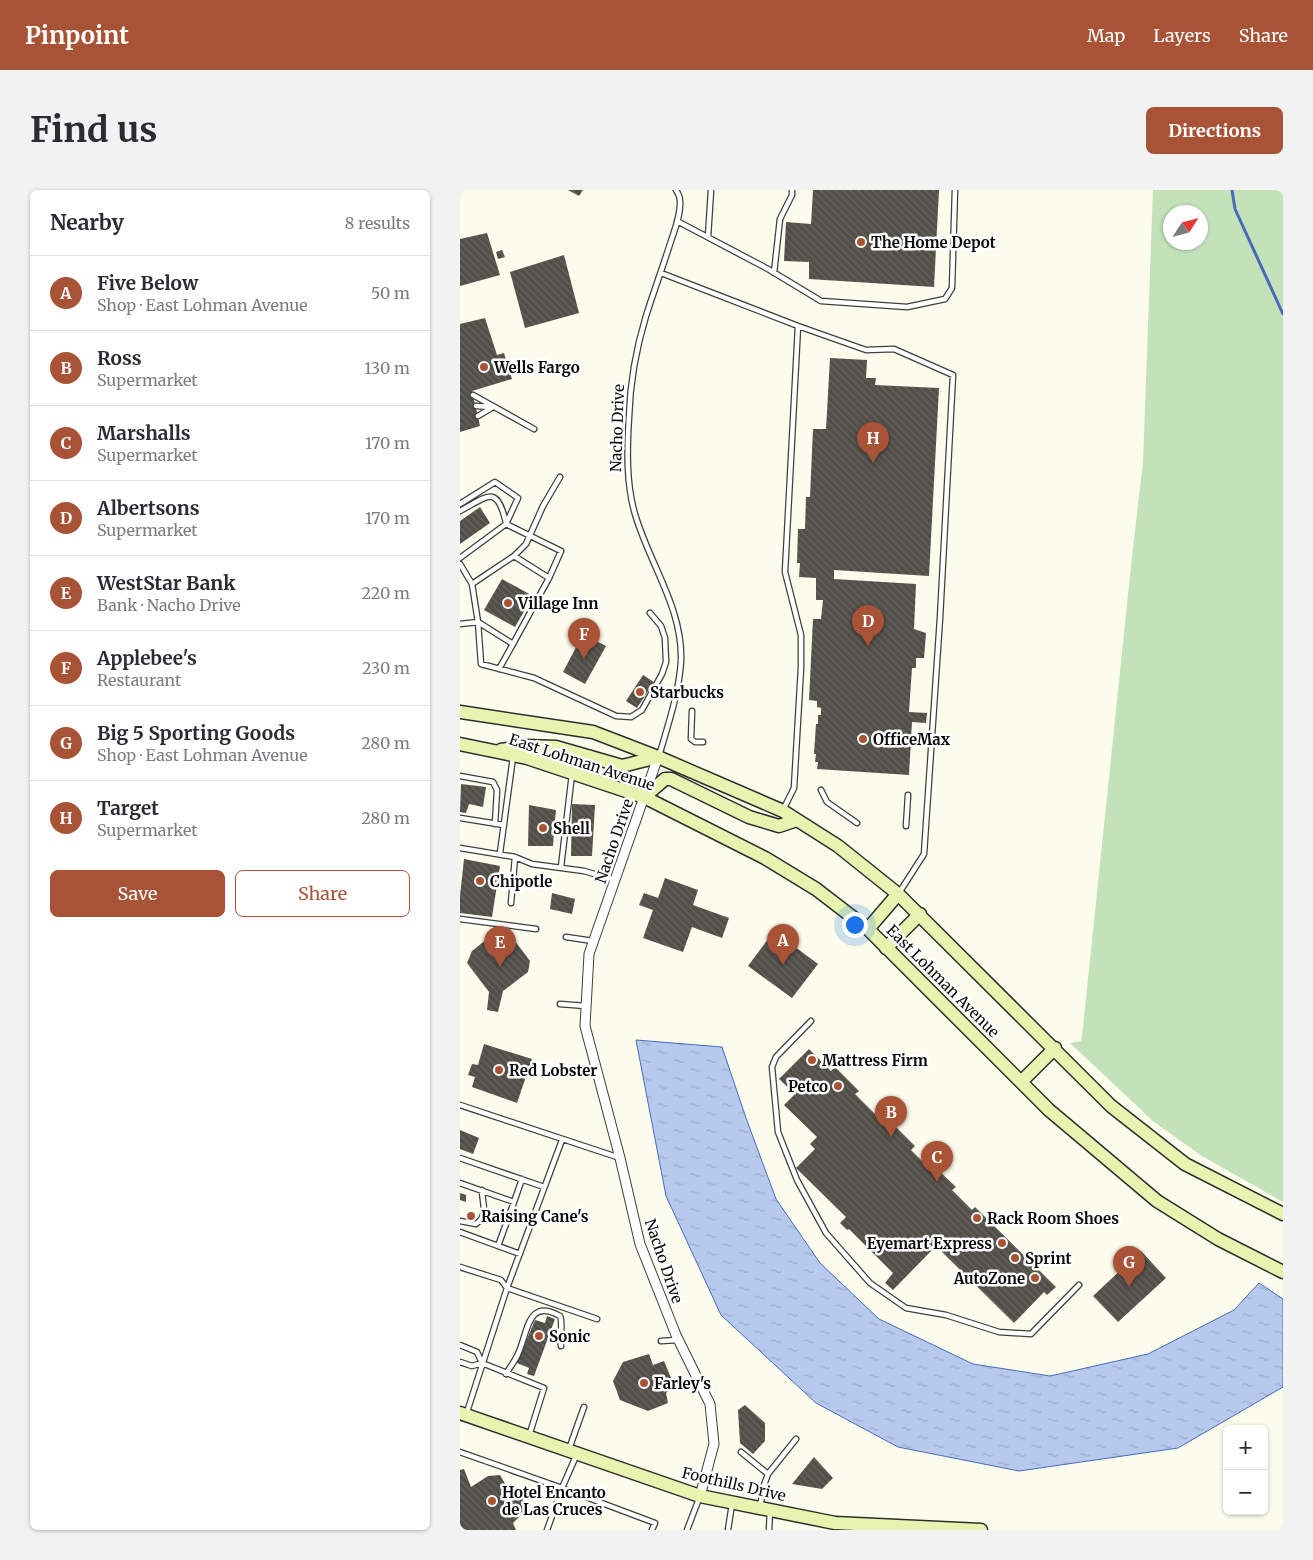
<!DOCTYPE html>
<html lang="en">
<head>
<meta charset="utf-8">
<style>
	:root { --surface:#fff; --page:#f2f2f3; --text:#2b2b33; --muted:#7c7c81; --line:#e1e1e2; --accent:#a95336 }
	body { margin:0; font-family:Merriweather,serif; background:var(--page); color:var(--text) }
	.controls { position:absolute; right:15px; bottom:15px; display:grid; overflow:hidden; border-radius:8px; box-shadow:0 1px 4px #0004 }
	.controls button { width:45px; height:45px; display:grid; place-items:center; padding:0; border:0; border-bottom:1px solid var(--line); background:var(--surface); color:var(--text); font:25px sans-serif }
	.compass { position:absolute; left:703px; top:15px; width:45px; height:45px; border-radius:50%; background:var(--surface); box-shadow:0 1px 4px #0004; rotate:54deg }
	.you { position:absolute; left:394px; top:734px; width:18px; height:18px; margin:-12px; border:4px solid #fff; border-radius:50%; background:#1a73e8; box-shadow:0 0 0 8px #1a73e833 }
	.badge { display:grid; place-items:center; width:32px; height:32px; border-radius:50%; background:var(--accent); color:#fff; font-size:16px; font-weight:700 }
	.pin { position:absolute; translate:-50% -41px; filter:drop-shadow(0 1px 2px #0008) }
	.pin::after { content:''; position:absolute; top:26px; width:18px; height:15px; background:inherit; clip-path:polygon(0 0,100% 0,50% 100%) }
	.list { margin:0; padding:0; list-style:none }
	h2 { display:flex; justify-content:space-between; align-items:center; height:65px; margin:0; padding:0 20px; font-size:21px }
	h2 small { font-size:16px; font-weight:400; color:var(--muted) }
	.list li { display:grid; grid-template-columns:32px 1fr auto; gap:15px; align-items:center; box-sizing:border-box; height:75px; padding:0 20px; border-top:1px solid var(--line) }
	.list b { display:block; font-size:19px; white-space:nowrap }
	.list p { margin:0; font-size:16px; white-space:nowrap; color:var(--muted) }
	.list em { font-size:16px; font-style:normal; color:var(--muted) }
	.actions { display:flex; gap:10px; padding:15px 20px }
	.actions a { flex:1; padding:11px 0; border:1px solid var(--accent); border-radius:8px; text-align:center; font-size:18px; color:var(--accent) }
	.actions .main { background:var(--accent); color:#fff }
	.map { position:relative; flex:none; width:823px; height:1340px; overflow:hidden; border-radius:8px }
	header { display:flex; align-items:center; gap:30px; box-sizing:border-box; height:70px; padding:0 25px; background:var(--accent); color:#fff }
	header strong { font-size:24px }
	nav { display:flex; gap:28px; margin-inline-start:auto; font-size:18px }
	.intro { display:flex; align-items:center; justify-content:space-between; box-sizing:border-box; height:120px; padding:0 30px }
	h1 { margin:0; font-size:35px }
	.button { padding:12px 22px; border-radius:8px; background:var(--accent); color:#fff; font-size:18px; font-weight:700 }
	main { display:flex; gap:30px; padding:0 30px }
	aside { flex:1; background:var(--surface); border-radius:8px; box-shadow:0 1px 4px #0004 }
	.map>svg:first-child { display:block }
</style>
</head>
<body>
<header>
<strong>Pinpoint</strong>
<nav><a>Map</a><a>Layers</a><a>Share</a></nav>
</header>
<div class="intro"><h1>Find us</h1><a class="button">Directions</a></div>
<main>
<aside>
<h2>Nearby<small>8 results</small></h2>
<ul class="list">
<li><span class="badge">A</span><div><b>Five Below</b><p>Shop · East Lohman Avenue</p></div><em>50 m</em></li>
<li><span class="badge">B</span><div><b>Ross</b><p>Supermarket</p></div><em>130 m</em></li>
<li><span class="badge">C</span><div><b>Marshalls</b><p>Supermarket</p></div><em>170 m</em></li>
<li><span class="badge">D</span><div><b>Albertsons</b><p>Supermarket</p></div><em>170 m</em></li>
<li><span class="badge">E</span><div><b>WestStar Bank</b><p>Bank · Nacho Drive</p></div><em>220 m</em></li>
<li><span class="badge">F</span><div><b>Applebee's</b><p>Restaurant</p></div><em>230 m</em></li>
<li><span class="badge">G</span><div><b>Big 5 Sporting Goods</b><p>Shop · East Lohman Avenue</p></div><em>280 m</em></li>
<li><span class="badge">H</span><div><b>Target</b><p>Supermarket</p></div><em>280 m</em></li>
</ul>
<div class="actions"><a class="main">Save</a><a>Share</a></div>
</aside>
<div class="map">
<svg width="823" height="1340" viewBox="0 0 823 1340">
	<defs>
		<pattern id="water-ripples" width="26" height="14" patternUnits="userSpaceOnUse" patternTransform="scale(1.25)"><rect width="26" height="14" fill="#b7c9ed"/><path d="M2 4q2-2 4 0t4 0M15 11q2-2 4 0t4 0" fill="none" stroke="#9cabca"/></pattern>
		<pattern id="building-back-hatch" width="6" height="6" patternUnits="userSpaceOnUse" patternTransform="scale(1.25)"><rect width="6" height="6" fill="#524f49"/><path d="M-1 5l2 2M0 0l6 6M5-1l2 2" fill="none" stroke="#66645f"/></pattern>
	</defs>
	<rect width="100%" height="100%" fill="#fbfcec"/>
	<path fill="#c3e2ba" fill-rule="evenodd" d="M693 0H823V1012L742 966 694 932 610 853 621 851 623 837 671 376 683 272ZM711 22H741V52H711Z"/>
	<path fill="url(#water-ripples)" stroke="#476abb" d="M176 850 262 857 286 928 316 1009 360 1073 419 1129 513 1174 590 1186 688 1164 774 1120 799 1093 823 1109V1197L718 1258 559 1281 438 1257 356 1213 261 1125 206 1006Z"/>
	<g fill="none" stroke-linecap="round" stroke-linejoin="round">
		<path stroke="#476abb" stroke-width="3" d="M772 0 775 19 823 124"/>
	</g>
	<path fill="url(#building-back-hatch)" d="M108 0H123L119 6Z
		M353 0H479L474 97 349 89V72L324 71 326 32 351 34Z
		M27 43 40 85 0 96V49Z
		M42 60 45 67 38 69 36 62Z
		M104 65 119 123 65 138 50 82Z
		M25 128 37 165 44 163 52 189 12 201 20 236 0 242V134Z
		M370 168 407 170 406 188H416L415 195 479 198 469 386 374 380V389L456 394 454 439 466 443 464 468H456V478H452L449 522 467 523 466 533 452 532 449 585 357 579 358 572H355L356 564H354L356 534H358V525H361V518L357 517V511L349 510 353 429H361L363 410H356V388L339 387 340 373H337L338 339H345L346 307H350L353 239H366Z
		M20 317 30 333 0 354V331Z
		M42 389 73 406 55 437 24 420Z
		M123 444 146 456 125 494 103 482Z
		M183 485 194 492 177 518 166 511Z
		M1 594 26 597 23 617 9 614 6 623 0 622Z
		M112 614 135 615 132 666H111Z
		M69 615 96 620 95 630 98 640 94 642 93 656H68Z
		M4 669 40 676 32 727 0 723V706Z
		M205 688 238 700 233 715 269 728 262 748 232 737 223 762 183 748 193 720 179 715 184 703 198 708Z
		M92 703 115 709 112 724 90 719Z
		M37 741 49 743 70 771 68 782 43 801 38 822 27 820 29 802 7 773 12 761Z
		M314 741 358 774 332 808 288 776Z
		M24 854 72 869 57 913 12 897 15 887 8 885 12 874 18 875Z
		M349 859 371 881 375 877 399 901 395 904 418 927 422 923 455 956 451 960 468 977 471 973 496 997 492 1000 512 1020 515 1017 596 1097 587 1105 584 1102 554 1133 476 1056 433 1100 425 1093 433 1083 389 1039 387 1040 380 1033 386 1027 336 978 355 959 350 954 357 947 324 915 335 904 319 889Z
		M0 940 19 948 13 964 0 959Z
		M0 1003 6 1005V1012L0 1010Z
		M681 1061 706 1088 658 1132 633 1106Z
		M87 1126 95 1129 74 1186 67 1184 69 1178 57 1173 75 1130 85 1133Z
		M189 1164 193 1175 204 1171 214 1195 206 1203 208 1213 188 1221 160 1210 153 1191 163 1172Z
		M285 1215 305 1233V1251L293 1264 280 1253 278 1220Z
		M354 1267 373 1288 362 1299 332 1294Z
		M4 1279 11 1297 28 1286 40 1285 47 1297 56 1299 62 1306 64 1315 63 1323 53 1333 56 1340H0V1280Z"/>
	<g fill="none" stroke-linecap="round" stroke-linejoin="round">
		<g stroke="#3e3e3e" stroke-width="7">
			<path id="lane" d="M217 31 308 79 361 111 447 117 485 109 492 98 495 0
				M248 47 251 0
				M201 83 338 136 325 382 341 445V478L334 598 323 620
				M314 83 320 29 332 5V0
				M338 136 406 160 434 159 493 185 480 428 464 664 439 703
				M13 205 74 239
				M16 216 32 217
				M18 226 33 217
				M0 314 35 292 58 308 46 334
				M0 321C28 306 37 294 46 333
				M0 368 46 334 101 361 89 388
				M0 374 12 394 18 432 21 474 74 488 156 526 171 527 182 520 202 484 206 472 205 448 201 436 190 423
				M12 394 54 366 66 354 83 316 100 287
				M0 434 18 432 53 454 39 479
				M53 454 89 388 54 366
				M232 521 231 549 235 552H243
				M199 566C208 535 219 503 221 471 223 418 189 373 175 324 166 294 167 258 169 227 170 193 176 159 186 126 194 101 203 76 211 51 215 39 221 24 220 11 220 7 218 3 216 0
				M0 586 33 592 37 600 35 634
				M361 600 367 612 397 633
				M0 628 44 635
				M446 636 448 605
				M0 658 55 667 51 713
				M40 663 53 567
				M55 667 72 674 124 681 155 690
				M101 677 112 584
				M0 729 76 739
				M106 747 133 751
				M100 814 126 816
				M351 831 316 867 312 877 318 942 337 990 366 1043 410 1093 446 1118 486 1125 539 1142 571 1144 619 1095
				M0 915 160 968
				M0 968 84 997
				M0 993 54 1012 62 989
				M0 1031 16 1034C29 1025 22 1013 22 1000
				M0 1042 60 1064
				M38 1056 54 1012
				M0 1077 41 1090 47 1098 137 1129
				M201 1151 217 1150
				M0 1155 17 1162 22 1173
				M0 1172 12 1176 22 1173 84 1198 69 1246
				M46 1184C50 1177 55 1171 58 1164 68 1143 67 1107 100 1126 103 1131 100 1148 101 1156
				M6 1225 47 1098 102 950
				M109 1259 124 1217
				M0 1262 102 1298 116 1266
				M281 1262 308 1284
				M300 1317 304 1295 308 1284 336 1249
				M87 1340 102 1298 195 1333 192 1340
				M227 1340 240 1306
				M268 1340 272 1314
				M309 1340 310 1321"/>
		</g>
		<g stroke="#3e3e3e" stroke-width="11">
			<path id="street" d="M198 567 129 764 125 836 160 968 180 1054 216 1145 250 1214 254 1254 240 1306"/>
		</g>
		<g stroke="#2d2d2d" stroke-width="15">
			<path id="secondary" d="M0 522 133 542 198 567 323 621 378 656 438 704 651 916 725 974 823 1024
				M0 554 67 568 184 607 305 668 356 699 408 739 589 920 697 1011 758 1049 823 1082
				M41 560 66 556 96 557 162 576 198 567
				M184 607 205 589H211L289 627 319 636 337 630
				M408 739 438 704
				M426 758 460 724
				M561 892 595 858
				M0 1223 240 1306 375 1333 521 1340"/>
		</g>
		<use href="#lane" stroke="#fff" stroke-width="4.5"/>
		<use href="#street" stroke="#fff" stroke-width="9"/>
		<use href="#secondary" stroke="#e7f4af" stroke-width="12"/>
	</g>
	<g fill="#a95336" stroke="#fff" stroke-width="2">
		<circle cx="401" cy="52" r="5"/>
		<circle cx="24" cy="177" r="5"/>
		<circle cx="48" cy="413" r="5"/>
		<circle cx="180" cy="502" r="5"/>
		<circle cx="403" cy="549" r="5"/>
		<circle cx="83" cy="638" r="5"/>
		<circle cx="20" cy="691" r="5"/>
		<circle cx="352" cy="870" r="5"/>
		<circle cx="39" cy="880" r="5"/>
		<circle cx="378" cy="896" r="5"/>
		<circle cx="11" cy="1026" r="5"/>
		<circle cx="517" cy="1028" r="5"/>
		<circle cx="542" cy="1053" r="5"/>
		<circle cx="555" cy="1068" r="5"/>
		<circle cx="575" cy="1088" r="5"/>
		<circle cx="79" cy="1146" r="5"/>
		<circle cx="184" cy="1193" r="5"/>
		<circle cx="32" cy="1311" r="5"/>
	</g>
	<g text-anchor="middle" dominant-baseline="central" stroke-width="5" stroke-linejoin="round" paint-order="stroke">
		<g font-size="15" font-weight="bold" fill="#0b0b0b" stroke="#fff" text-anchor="start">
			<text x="411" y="52">The Home Depot</text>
			<text x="34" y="177">Wells Fargo</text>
			<text x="58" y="413">Village Inn</text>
			<text x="190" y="502">Starbucks</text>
			<text x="413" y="549">OfficeMax</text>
			<text x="93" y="638">Shell</text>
			<text x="30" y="691">Chipotle</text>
			<text x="362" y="870">Mattress Firm</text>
			<text x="49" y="880">Red Lobster</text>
			<text x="368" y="896" text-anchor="end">Petco</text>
			<text x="21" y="1026">Raising Cane's</text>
			<text x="527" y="1028">Rack Room Shoes</text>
			<text x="532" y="1053" text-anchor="end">Eyemart Express</text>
			<text x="565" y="1068">Sprint</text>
			<text x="565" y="1088" text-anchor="end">AutoZone</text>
			<text x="89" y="1146">Sonic</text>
			<text x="194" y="1193">Farley's</text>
			<text x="42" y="1302">Hotel Encanto<tspan x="42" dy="17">de Las Cruces</tspan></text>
		</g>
		<g font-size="15" fill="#0b0b0b" stroke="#fff">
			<text transform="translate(157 238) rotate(-88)">Nacho Drive</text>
			<text transform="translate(122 572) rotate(18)">East Lohman Avenue</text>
			<text transform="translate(154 651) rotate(-71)">Nacho Drive</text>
			<text transform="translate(483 791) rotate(45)">East Lohman Avenue</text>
			<text transform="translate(204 1071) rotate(71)">Nacho Drive</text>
			<text transform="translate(274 1294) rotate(13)">Foothills Drive</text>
		</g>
	</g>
</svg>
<div class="controls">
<button>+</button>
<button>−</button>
</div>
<svg class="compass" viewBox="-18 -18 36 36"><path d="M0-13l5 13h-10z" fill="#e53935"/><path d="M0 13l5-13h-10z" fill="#7c7c81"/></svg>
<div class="you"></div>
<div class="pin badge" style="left:323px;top:775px">A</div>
<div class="pin badge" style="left:431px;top:947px">B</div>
<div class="pin badge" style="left:477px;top:992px">C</div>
<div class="pin badge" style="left:408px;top:456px">D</div>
<div class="pin badge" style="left:40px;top:777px">E</div>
<div class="pin badge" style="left:124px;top:469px">F</div>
<div class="pin badge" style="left:669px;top:1097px">G</div>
<div class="pin badge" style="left:413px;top:273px">H</div>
</div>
</main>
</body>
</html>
